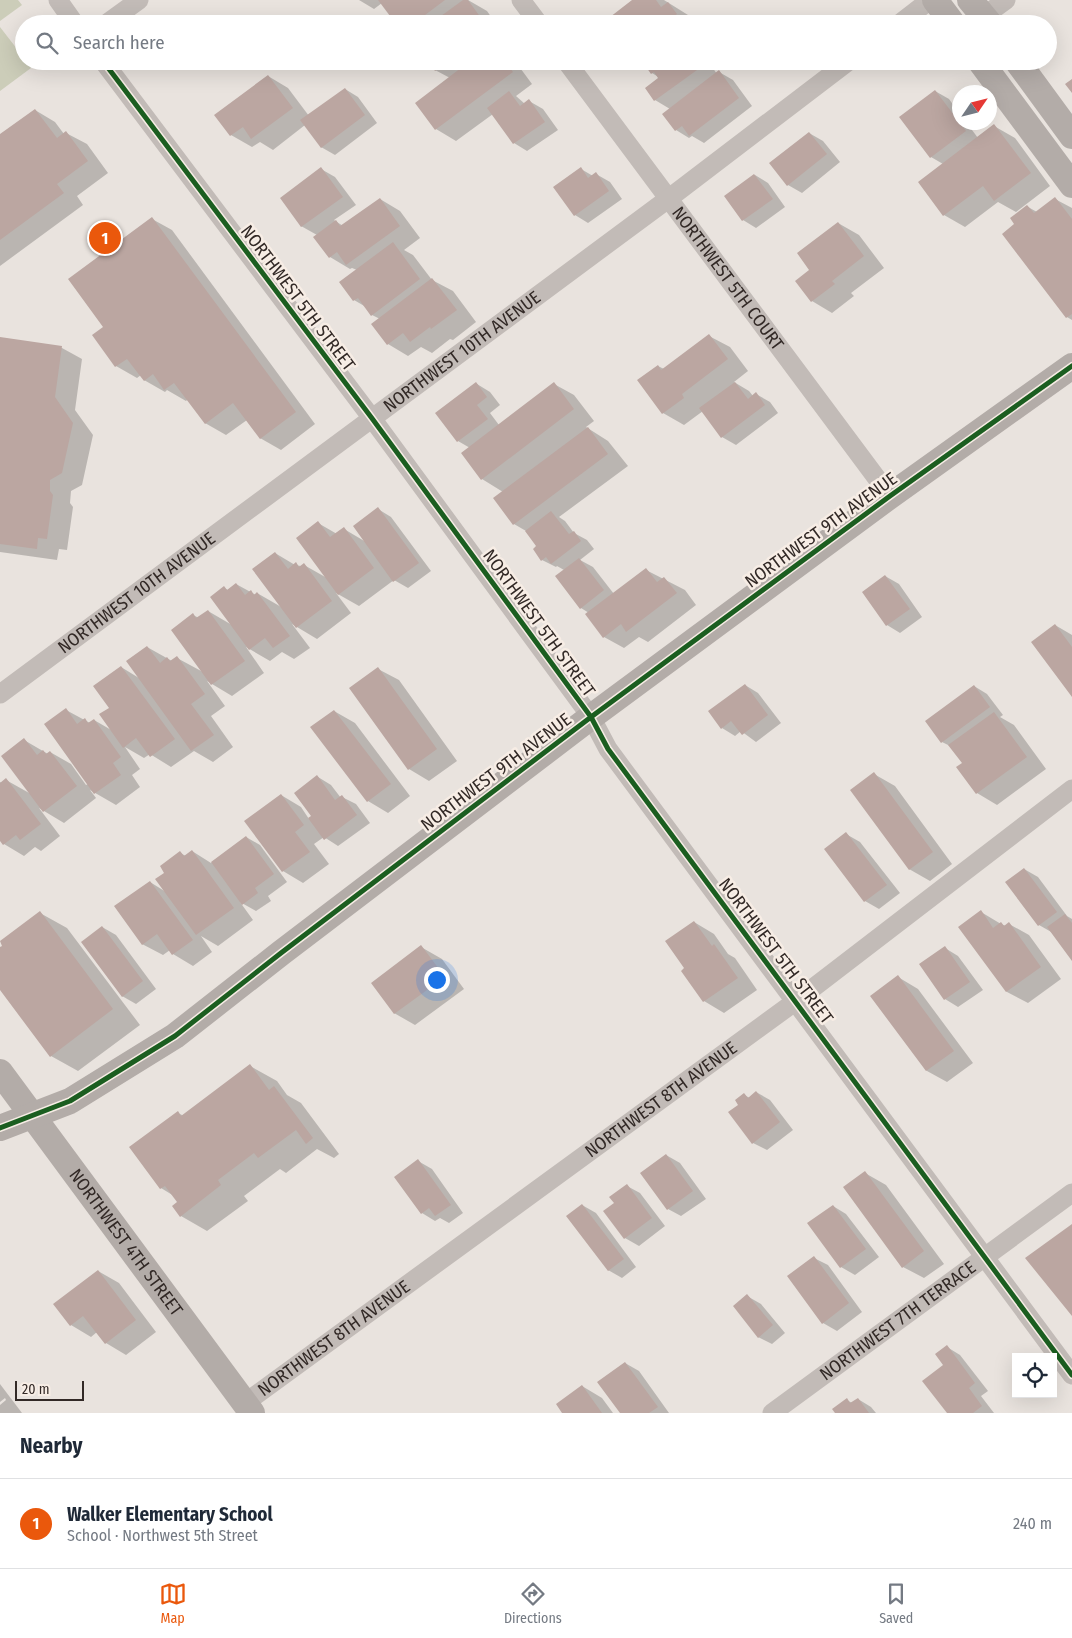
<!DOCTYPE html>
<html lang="en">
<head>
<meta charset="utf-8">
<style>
	:root { --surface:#fff; --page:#f2f2f3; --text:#1f2937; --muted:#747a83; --line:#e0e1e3; --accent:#ea580c }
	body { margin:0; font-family:"Fira Sans Condensed",sans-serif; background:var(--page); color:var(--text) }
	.controls { position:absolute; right:15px; bottom:15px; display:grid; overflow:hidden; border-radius:0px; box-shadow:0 5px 20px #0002 }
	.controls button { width:45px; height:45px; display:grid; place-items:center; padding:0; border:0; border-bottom:1px solid var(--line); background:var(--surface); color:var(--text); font:25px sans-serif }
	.compass { position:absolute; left:952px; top:85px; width:45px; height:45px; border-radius:50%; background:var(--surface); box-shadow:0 5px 20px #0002; rotate:55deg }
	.scale { position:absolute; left:15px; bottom:12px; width:69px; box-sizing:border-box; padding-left:5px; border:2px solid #322926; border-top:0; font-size:14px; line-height:18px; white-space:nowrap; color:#322926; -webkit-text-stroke:4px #f7ede5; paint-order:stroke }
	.you { position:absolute; left:436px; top:979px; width:18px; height:18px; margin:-12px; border:4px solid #fff; border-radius:50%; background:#1a73e8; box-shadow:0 0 0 8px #1a73e833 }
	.badge { display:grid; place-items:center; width:32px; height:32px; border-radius:50%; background:var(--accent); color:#fff; font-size:16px; font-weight:700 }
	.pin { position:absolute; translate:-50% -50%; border:2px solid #fff; box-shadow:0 1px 5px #0006 }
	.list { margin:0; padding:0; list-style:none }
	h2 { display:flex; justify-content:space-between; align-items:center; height:65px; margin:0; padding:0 20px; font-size:21px }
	h2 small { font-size:16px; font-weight:400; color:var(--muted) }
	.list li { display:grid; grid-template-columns:32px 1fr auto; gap:15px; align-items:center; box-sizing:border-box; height:90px; padding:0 20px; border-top:1px solid var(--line) }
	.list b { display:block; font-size:19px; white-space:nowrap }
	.list p { margin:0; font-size:16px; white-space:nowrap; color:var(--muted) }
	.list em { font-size:16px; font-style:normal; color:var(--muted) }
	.icon { flex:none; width:28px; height:28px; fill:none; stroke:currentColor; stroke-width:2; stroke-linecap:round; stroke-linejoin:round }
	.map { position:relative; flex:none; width:1072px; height:1413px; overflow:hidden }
	.search { position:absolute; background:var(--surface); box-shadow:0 5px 20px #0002; left:15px; right:15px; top:15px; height:55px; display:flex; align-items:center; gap:12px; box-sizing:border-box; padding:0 18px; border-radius:28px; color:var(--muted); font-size:19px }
	.sheet { height:155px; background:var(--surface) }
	nav { display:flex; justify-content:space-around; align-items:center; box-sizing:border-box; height:70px; border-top:1px solid var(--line); background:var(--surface); font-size:14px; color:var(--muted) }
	nav a { display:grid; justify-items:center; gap:2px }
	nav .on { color:var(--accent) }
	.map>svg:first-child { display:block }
</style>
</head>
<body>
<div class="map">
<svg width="1072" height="1413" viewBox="0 0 1072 1413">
	<rect width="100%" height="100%" fill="#e9e3de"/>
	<path fill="#cccdb9" d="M0 0H18L22 5 0 21Z
		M0 27 24 58V61H26L31 68 0 91Z"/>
	<path fill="#0003" d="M359 0H468L487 11 496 24H398L382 3 374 9Z
		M634 0H664L688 15 695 24H603Z
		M429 61H515L532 84 516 96 525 104 529 101 543 109 558 130 527 151 514 143 493 114 456 141 436 129 450 78 435 70Z
		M643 61H708L717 74 719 72 733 80 752 106 704 143 692 136 689 138 676 130 670 109 655 100 646 88 660 78 652 73Z
		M268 76 288 88 309 116 345 89 358 97 377 123 335 155 321 147 305 125 273 150 260 142 252 147 231 135 216 115Z
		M935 91 949 99 960 114V122H966L978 138 994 126 1015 138 1050 186 1016 212 998 202 965 227 944 215 943 164 931 157Z
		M35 110 55 122 64 134 66 133 87 144 108 173 77 196 83 205 0 266V136Z
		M809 133 823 141 840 162 802 193 788 185 771 164Z
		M321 169 335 177 356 205 334 220 343 226 380 199 400 211 420 238 404 250 413 255 432 280 453 291 476 322 453 340 450 339 432 353 421 347 408 356 388 344 380 319 372 315 366 307 354 300 357 270 352 268 350 269 330 257 317 235 301 226Z
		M581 169 593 176 596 174 610 182 622 199 588 223 575 215Z
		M755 175 768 183 785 207 756 228 743 220Z
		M1055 199 1072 208V320L1067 317 1016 224 1028 207 1037 212Z
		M152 219 172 230 315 424 281 450 260 438 247 420 226 435 205 423 188 399 186 401 167 390 165 392 144 380 141 375 137 378 116 366 94 335 105 327Z
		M838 223 859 235 884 268 851 293 854 296 832 313 812 301 811 270Z
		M709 336 730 347 748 371 734 382 749 391 753 396 756 394 770 402 778 413 736 445 722 437 703 411 684 425 663 413 639 380 658 366 664 369Z
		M0 338 62 348 82 359 75 410 93 435 82 485 71 491 70 503 73 507 67 550 59 549 57 560 0 552Z
		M477 384 490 392 500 405 490 413 499 425 554 384 574 395 594 421 586 427 608 441 628 466 559 517 565 521 574 533 587 540 594 549 580 560 593 567 614 594 646 570 685 590 696 605 648 642 639 637 624 648 604 637 589 613 581 608 564 570 557 566 556 567 542 560 537 546 526 531 514 524 503 492 482 479 470 448 458 441Z
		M378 509 391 517 431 571 408 588 394 580 359 606 336 593 351 613 317 639 292 624 310 648 294 659 282 652 270 661 246 647 264 673 232 696 207 681 225 706 211 716 233 747 213 762 194 751 171 767 150 754 144 758 125 747 140 769 132 775 140 787 116 805 90 790 96 798 64 823 39 808 60 836 41 851 35 847 24 856 4 844 0 839V782L2 783 6 780 31 794 24 740 48 754 50 752 71 764 86 785 88 784 66 710 90 723 94 720 113 731 110 708 121 667 139 678 147 647 172 661 177 658 203 672 193 615 199 618 208 611 232 625 224 588 228 590 236 584 256 595 257 593 283 608 275 553 295 565 301 566 304 565 327 578 318 523 337 534 344 529 366 542Z
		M885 576 899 584 922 617 900 633 887 625Z
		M1055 625 1072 635V695Z
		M378 669 399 680 457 761 429 781 409 769Z
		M745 685 758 693 781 723 756 742 741 731 735 736 722 728Z
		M974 686 987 694 1003 715 1000 717 1014 725 1046 769 997 805 977 793 964 763 952 747 942 742Z
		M334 711 355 723 410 796 388 813 368 801Z
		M874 774 895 786 952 864 930 881 909 869Z
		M318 777 331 785 341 798 342 797 356 804 370 823 338 846 324 837 314 844 329 864 303 883 283 871 281 795 301 807 309 819 313 816Z
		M846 834 860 842 900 893 879 909 865 901 826 849Z
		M246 837 260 845 287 882 268 896 271 901 256 911 240 902 253 920 218 946 201 936 212 952 193 966 173 954 170 950 163 955 142 944 150 882 166 892V873L180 853 186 856 192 851 211 863Z
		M1024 869 1038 877 1067 916 1072 919V959L1053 933 1039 925Z
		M981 912 1001 924 1006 926 1009 924 1029 935 1061 979 1028 1003 1007 992 960 927Z
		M40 913 67 928 140 1025 78 1071 51 1056 0 987V949Z
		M694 922 714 934 728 954 735 958 757 990 724 1013 704 1001 686 968Z
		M102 927 116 935 156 989 136 1004 122 996Z
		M421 947 442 959 464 989 415 1025 394 1013Z
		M945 948 958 956 983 990 958 1007 945 999Z
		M898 977 918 989 973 1063 947 1082 927 1071 872 996Z
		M250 1066 277 1081 287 1095 301 1103 339 1154 334 1158 317 1149 286 1173 280 1169 244 1196 248 1201 207 1231 181 1216 179 1202 174 1196 161 1188 178 1113 184 1116Z
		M756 1092 770 1100 793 1130 767 1150 753 1143 740 1105 744 1095 750 1098Z
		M666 1155 680 1163 706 1199 681 1216 668 1209Z
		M418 1161 432 1169 463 1213 449 1223 440 1218 435 1221 422 1213Z
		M865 1173 886 1185 944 1264 924 1278 903 1267Z
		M627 1186 640 1193 665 1226 639 1246 625 1238Z
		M582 1205 596 1213 636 1267 622 1278 608 1270Z
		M833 1206 846 1214 879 1257 855 1275 841 1267Z
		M814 1258 828 1265 862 1312 837 1331 823 1323Z
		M98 1271 119 1283 156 1332 126 1355 106 1343 97 1332 91 1337 71 1325Z
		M747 1296 761 1304 785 1333 772 1344 758 1337Z
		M947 1347 960 1355 988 1391 981 1396 994 1413H949L945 1366Z
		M625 1363 639 1371 669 1413H622Z
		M0 1384 22 1413H0V1405L6 1400 5 1398 0 1402Z
		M582 1386 602 1398 613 1413H564Z
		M858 1399 871 1407 876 1413H837L847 1400 852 1403Z"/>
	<path fill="#bba6a1" d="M378 0H445L413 24H396Z
		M463 0H468L481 18 473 24H430Z
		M632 0H656L661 7 668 2 677 14 672 18 675 21 671 24H601Z
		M428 61H448L435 71Z
		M470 61H505L513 72 435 130 415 103Z
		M642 61H702L704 65 654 101 645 88 658 78 654 72 651 74Z
		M719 70 739 98 689 136 682 126 675 131 662 114Z
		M268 75 293 108 251 139 243 127 230 136 214 115Z
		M1072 79V93L1065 84Z
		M345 88 365 115 321 148 300 120Z
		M935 90 966 131 930 158 899 117Z
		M509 91 520 106 529 99 545 122 513 144 487 108Z
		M35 109 57 138 66 131 88 161 57 184 64 193 0 240V134Z
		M994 124 1031 173 994 201 983 186 943 216 918 182Z
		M809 132 827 154 787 186 769 163Z
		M321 167 343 197 301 227 280 198Z
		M581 167 588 178 596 172 609 191 574 216 553 187Z
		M754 174 773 199 742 221 724 196Z
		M1055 197 1072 219V314L1066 318 1002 234 1014 224 1010 218 1027 205 1034 213Z
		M380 198 400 226 346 265 337 252 329 258 313 237 336 220 340 226Z
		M152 217 296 412 260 439 233 403 205 424 174 383 164 390 153 374 144 381 127 359 115 367 92 335 103 327 68 279Z
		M838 222 864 256 832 281 835 284 811 302 795 281 809 270 797 253Z
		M393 242 420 279 371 316 358 298 353 301 339 282Z
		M432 278 457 310 431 329 430 327 410 342 403 333 387 345 371 324Z
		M709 334 728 359 682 394 684 398 662 414 637 380 658 365 661 370Z
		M0 337 62 346 55 397 73 423 62 473 50 480V491L53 495 47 539 38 538 37 549 0 544Z
		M476 382 487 397 477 405 488 419 457 442 435 413Z
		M554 382 574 409 481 480 461 453Z
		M735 382 748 399 756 392 765 405 721 438 699 408Z
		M588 427 608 454 513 525 493 498Z
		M378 507 419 563 393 582 353 526Z
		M551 511 569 534 574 531 581 541 551 564 546 557 541 561 533 549 536 546 525 531Z
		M318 521 330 537 344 527 374 568 338 595 296 538Z
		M275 552 288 569 296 562 299 567 304 563 332 601 296 628 252 569Z
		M579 558 604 590 580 609 555 576Z
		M646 568 657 582 664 577 677 593 626 632 621 624 603 638 585 614Z
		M885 575 910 609 886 626 862 592Z
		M236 583 245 595 251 590 254 595 257 592 290 636 273 648 265 638 249 650 210 597 224 586 227 590Z
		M208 610 245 661 211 685 171 630 193 613 196 618Z
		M1055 624 1072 647V697L1031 642Z
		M147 646 160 663 167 657 170 661 177 656 205 694 191 704 214 735 191 751 126 661Z
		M121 666 175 739 150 757 136 738 123 748 99 714 109 708 93 686Z
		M378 667 437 749 408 770 349 688Z
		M745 684 768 715 742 735 731 721 721 729 708 711Z
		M974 685 990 707 941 743 925 721Z
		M66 708 77 724 85 718 88 723 94 719 121 757 113 763 121 775 94 794 44 724Z
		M334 710 391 784 367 802 310 727Z
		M994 712 1027 757 976 794 956 767 962 763 948 745Z
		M24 738 37 755 43 750 46 754 50 751 77 786 43 812 1 756Z
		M874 772 933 852 909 870 850 790Z
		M317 775 335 800 342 795 357 815 324 840 308 818 311 816 294 793Z
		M6 778 41 824 20 840 16 835 3 845 0 841V783Z
		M281 794 304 825 295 832 310 852 282 872 244 821Z
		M846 832 887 885 864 902 824 849Z
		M246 836 274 874 255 888 258 893 242 905 211 862Z
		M192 850 234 908 196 935 155 879 164 873 160 866 180 851 184 856Z
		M1024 868 1057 912 1038 926 1005 882Z
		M150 881 193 940 172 955 157 934 142 945 114 906Z
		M981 910 993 928 1001 922 1004 926 1009 922 1041 967 1006 992 958 927Z
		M40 911 113 1009 50 1057 0 990V947L2 946 0 941Z
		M1065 914 1072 923V961L1047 927Z
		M694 921 712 946 714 944 738 978 703 1002 681 971 684 968 665 941Z
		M102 926 143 981 122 997 81 942Z
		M421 945 445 977 394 1014 371 983Z
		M945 946 970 982 944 1000 919 964Z
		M898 975 954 1051 926 1071 870 996Z
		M250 1064 269 1090 274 1086 313 1138 306 1144 296 1130 258 1158 254 1153 218 1180 221 1185 180 1217 172 1206 177 1202 165 1186 160 1189 129 1147 178 1111 181 1116Z
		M756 1091 780 1122 752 1144 728 1112 738 1105 735 1100 744 1093 748 1098Z
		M666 1154 693 1191 667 1210 640 1173Z
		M418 1159 451 1205 435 1216 429 1208 421 1214 394 1177Z
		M865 1171 924 1251 902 1268 843 1187Z
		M627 1184 652 1218 624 1239 603 1211 614 1203 609 1197Z
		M582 1204 624 1259 608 1271 566 1216Z
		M833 1205 866 1249 840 1268 807 1223Z
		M1072 1224V1316L1025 1258Z
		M814 1256 849 1303 822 1324 787 1276Z
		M98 1270 136 1320 105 1344 83 1316 70 1326 53 1304Z
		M747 1294 773 1325 758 1338 733 1306Z
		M947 1345 975 1383 969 1388 982 1406 973 1413H947L922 1381 943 1365 935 1354Z
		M625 1362 658 1407 649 1413H620L597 1382Z
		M582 1385 602 1413H562L556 1404Z
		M847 1398 850 1403 858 1398 869 1413H835L832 1409Z"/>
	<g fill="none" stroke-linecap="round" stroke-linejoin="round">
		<g stroke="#c2bbb7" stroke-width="19">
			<path d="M58 0 75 24"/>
			<path d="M521 0 539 24"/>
			<path d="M984 16 1006 0"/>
			<path d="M106 24 139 0"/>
			<path d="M899 24 930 0"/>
			<path d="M103 61 371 417 591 717 608 749 1072 1375"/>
			<path id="s1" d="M566 61 890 496"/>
			<path id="s2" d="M0 694 668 199 849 61"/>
			<path id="s3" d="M245 1403 796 1001 1072 789"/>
			<path id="s4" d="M772 1413 1072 1193"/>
		</g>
		<g stroke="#b3aca8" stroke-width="26">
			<path d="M935 0 953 24"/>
			<path d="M970 0 990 24"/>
			<path d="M980 61 1072 185"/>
			<path d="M1017 61 1072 136"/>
			<path id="s5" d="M0 1072 252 1413"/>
			<path d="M0 1128 70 1101 175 1036 281 953 591 717 890 496 1072 366"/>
		</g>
		<g stroke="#f7ede5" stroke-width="8">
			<path id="cycleway" d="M103 61 371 417 591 717 608 749 1072 1375
				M0 1128 70 1101 175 1036 281 953 591 717 890 496 1072 366"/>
		</g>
		<use href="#cycleway" stroke="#1b5e20" stroke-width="5"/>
	</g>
	<g text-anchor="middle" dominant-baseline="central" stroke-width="5" stroke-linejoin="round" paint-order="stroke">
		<g font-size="18" fill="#322926" stroke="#f7ede5">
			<text stroke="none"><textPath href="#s1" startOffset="271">NORTHWEST 5TH COURT</textPath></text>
			<text transform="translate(298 298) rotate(53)">NORTHWEST 5TH STREET</text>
			<text stroke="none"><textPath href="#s2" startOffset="575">NORTHWEST 10TH AVENUE</textPath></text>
			<text transform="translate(821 530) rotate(-36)">NORTHWEST 9TH AVENUE</text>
			<text stroke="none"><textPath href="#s2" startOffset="170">NORTHWEST 10TH AVENUE</textPath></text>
			<text transform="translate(539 623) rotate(54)">NORTHWEST 5TH STREET</text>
			<text transform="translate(496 772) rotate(-37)">NORTHWEST 9TH AVENUE</text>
			<text transform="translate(776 951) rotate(53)">NORTHWEST 5TH STREET</text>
			<text stroke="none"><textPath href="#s3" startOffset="515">NORTHWEST 8TH AVENUE</textPath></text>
			<text stroke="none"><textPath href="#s5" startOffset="212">NORTHWEST 4TH STREET</textPath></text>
			<text stroke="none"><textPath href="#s4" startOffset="156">NORTHWEST 7TH TERRACE</textPath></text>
			<text stroke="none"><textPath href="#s3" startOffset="110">NORTHWEST 8TH AVENUE</textPath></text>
		</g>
	</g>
</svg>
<div class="controls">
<button><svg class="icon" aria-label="locate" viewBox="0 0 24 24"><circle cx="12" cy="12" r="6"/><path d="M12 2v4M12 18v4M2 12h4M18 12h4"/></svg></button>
</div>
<svg class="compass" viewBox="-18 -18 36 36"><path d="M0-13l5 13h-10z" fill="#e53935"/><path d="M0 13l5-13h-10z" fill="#747a83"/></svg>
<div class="scale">20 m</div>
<div class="you"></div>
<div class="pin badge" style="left:105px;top:238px">1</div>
<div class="search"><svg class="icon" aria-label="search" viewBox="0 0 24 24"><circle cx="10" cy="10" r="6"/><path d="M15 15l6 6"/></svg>Search here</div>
</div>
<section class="sheet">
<h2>Nearby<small></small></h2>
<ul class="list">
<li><span class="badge">1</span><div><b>Walker Elementary School</b><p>School · Northwest 5th Street</p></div><em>240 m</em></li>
</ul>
</section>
<nav>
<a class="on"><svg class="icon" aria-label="map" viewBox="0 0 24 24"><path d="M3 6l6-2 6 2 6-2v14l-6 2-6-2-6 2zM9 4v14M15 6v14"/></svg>Map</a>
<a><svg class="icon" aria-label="directions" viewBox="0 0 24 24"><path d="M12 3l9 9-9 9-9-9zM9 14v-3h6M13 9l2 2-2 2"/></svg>Directions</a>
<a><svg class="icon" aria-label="saved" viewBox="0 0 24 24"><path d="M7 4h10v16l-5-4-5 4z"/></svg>Saved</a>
</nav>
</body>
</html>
